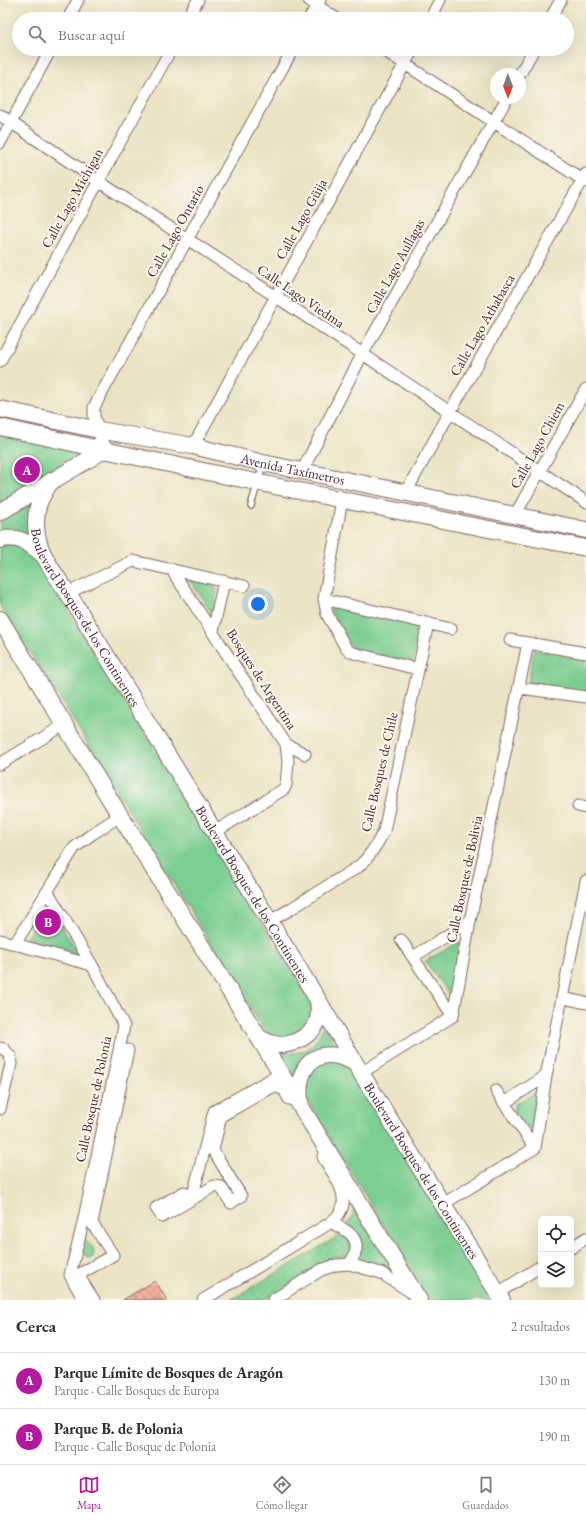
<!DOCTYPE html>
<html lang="es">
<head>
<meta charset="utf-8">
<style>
	:root { --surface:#fff; --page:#f7f7f7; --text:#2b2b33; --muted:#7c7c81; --line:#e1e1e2; --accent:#b5179e }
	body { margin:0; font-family:"EB Garamond",serif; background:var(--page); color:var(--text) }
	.controls { position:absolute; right:12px; bottom:12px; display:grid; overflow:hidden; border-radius:6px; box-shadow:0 4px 16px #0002 }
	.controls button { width:36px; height:36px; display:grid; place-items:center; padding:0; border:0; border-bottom:1px solid var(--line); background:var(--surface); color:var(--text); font:20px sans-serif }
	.compass { position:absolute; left:490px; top:68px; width:36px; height:36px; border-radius:50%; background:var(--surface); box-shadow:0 4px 16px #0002; rotate:179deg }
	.you { position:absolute; left:258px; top:604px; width:14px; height:14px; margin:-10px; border:3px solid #fff; border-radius:50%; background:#1a73e8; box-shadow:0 0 0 6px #1a73e833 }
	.badge { display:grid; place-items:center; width:26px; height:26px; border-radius:50%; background:var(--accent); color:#fff; font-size:13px; font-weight:700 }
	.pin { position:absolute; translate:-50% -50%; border:2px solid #fff; box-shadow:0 1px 4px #0006 }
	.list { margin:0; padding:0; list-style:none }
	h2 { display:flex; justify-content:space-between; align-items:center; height:52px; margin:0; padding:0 16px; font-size:17px }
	h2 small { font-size:13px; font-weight:400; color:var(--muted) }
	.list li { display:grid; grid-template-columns:26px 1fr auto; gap:12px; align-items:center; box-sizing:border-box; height:56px; padding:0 16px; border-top:1px solid var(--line) }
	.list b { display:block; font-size:15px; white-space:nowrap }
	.list p { margin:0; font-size:13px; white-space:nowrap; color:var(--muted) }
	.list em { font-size:13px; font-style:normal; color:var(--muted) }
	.icon { flex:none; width:22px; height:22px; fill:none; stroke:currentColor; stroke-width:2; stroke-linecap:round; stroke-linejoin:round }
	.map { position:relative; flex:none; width:586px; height:1300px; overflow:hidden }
	.search { position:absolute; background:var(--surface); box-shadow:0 4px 16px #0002; left:12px; right:12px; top:12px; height:44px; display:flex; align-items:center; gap:10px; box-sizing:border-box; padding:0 14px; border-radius:22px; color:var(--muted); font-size:15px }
	.sheet { height:164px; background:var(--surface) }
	nav { display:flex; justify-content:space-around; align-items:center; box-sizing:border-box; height:56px; border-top:1px solid var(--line); background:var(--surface); font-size:11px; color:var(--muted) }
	nav a { display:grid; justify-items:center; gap:2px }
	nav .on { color:var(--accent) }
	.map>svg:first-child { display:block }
</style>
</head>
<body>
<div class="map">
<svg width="586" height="1300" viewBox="0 0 586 1300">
	<defs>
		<pattern id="garden-dots" width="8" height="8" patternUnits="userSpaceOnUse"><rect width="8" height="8" fill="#7bce91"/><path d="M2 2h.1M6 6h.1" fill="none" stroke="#6cb07d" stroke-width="1.8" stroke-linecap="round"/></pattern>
		<pattern id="building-cross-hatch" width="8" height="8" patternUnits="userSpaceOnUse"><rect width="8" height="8" fill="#f5b19f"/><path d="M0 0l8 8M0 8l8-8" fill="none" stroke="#c88f82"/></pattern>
	</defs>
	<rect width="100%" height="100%" fill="#fbf7ec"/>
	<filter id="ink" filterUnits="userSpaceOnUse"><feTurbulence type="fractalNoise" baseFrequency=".025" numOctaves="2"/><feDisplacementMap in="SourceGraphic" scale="8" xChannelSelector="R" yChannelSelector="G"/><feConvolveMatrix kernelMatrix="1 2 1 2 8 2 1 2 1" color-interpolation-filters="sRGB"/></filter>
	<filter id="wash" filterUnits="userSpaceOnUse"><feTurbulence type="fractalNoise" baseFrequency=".012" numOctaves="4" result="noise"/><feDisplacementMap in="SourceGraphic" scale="16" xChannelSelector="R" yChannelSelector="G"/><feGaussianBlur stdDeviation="0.9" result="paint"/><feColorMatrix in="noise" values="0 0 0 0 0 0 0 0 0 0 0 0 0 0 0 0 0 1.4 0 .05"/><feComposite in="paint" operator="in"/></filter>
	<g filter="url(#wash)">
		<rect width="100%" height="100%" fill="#eae4c4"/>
		<path fill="#7bce91" stroke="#62765e" d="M0 434 83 451 0 503Z
			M11 543 29 548 312 1003C313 1025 298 1043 275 1038 272 1037 268 1034 265 1032L52 686 0 607V546Z
			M339 606 418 625 421 631 412 663 352 649 330 610Z
			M534 650 586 660V693L528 683Z
			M459 942 452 999 425 961Z
			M335 1058 353 1071 493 1300H429L305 1097 304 1080 312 1065Z
			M535 1093 538 1096 532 1114 531 1129 526 1130 513 1111 515 1104Z
			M83 1241C91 1241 97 1251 92 1258 85 1258 84 1253 81 1247Z"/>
		<path fill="url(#garden-dots)" stroke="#62765e" d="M33 502 28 523 32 539 0 537V522Z
			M186 575 213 582 217 590 213 615Z
			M47 905 80 955 25 940Z
			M324 1025 342 1055 335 1052 294 1081 277 1051C304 1057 314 1048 324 1025Z
			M354 1207 408 1288 359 1262C360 1258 362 1253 362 1249 361 1239 355 1229 345 1226L352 1218Z
			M342 1234 347 1236 352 1247 349 1256 333 1257 264 1300H230Z"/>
		<g id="blocks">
			<path fill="url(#building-cross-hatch)" d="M155 1281 167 1300H123Z"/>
		</g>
	</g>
	<g filter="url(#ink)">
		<use href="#blocks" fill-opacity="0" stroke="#826461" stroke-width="1"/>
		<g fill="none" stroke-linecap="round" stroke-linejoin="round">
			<g stroke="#826461" stroke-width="8">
				<path id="lane" d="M251 506 263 464"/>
			</g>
			<g stroke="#826461" stroke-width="13">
				<path id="street" d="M309 0 337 19
					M68 19 78 0
					M187 19 198 0
					M309 19 320 0
					M430 19 440 0
					M550 19 561 0
					M382 49 586 182
					M520 74 534 49
					M0 115 98 181 275 296 586 502
					M0 143 51 49
					M0 361 171 49
					M99 430 94 417V407L293 49
					M193 446 413 49
					M302 471 362 355 507 98
					M406 492 450 412 586 174
					M342 500 324 599 327 614 346 648 350 652 417 669
					M515 515 586 389
					M171 569 286 744 288 762 286 785 284 789 215 832
					M68 593 133 561 244 586
					M324 599 451 629
					M213 631 224 581
					M510 640 586 653
					M520 688 586 697
					M286 744 305 754
					M0 764 64 725
					M578 806 586 808
					M48 892 92 965 124 1026 83 1223 70 1275 84 1300
					M270 921 289 910 358 867C370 857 377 845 384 831L428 623
					M0 940 92 965
					M401 940 453 1016
					M15 944 74 848 92 834 120 816
					M413 957 470 921
					M563 998 586 1003
					M0 1048 4 1049 10 1056 11 1064 0 1109
					M361 1073 453 1016 470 921 528 643
					M496 1091 535 1148
					M504 1103 546 1076
					M194 1191 214 1111 280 1074
					M184 1192 156 1208 162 1217 214 1186 221 1187 231 1203 241 1196 213 1150 221 1116 274 1086 284 1090 289 1099
					M443 1204 535 1148 546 1076 586 881
					M337 1226C357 1234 362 1247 349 1264
					M571 1248 586 1238
					M498 1293 541 1266
					M94 1300 78 1275 113 1255 92 1223 128 1050
					M203 1300 330 1223C333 1220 337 1217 339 1214 352 1195 332 1173 323 1157
					M273 1300 321 1270 336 1265 349 1264 381 1273 414 1294"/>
			</g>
			<g stroke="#826461" stroke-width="18">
				<g id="secondary">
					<path id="s1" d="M0 409 99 430 193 446 263 463 586 530"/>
					<path d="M0 427C195 471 390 510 586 548"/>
					<path id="s2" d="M51 481C47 488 42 495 39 503 28 539 48 565 68 593L318 1000 361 1073 502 1300"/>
					<path d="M0 512 91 458 103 450 101 443"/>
					<path d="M0 540C17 534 30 544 42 554"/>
					<path d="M0 619 111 801 259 1038 419 1300"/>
					<path d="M259 1038C265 1041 272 1044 279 1045 295 1045 314 1034 318 1019 319 1013 319 1006 318 1000"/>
					<path d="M301 1107C293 1066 317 1042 355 1063"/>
				</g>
			</g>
			<use href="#lane" stroke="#fff" stroke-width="5.5"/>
			<use href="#street" stroke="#fff" stroke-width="11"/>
			<use href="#secondary" stroke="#fff" stroke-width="16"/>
		</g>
	</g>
	<g text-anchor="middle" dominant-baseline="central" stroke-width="4" stroke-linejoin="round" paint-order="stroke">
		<g font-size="14" fill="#4a1f2b" stroke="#fbf7ec">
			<text transform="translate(72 198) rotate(-61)">Calle Lago Michigan</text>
			<text transform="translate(301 219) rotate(-61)">Calle Lago Güija</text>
			<text transform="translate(175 231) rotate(-61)">Calle Lago Ontario</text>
			<text transform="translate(395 266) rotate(-61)">Calle Lago Aullagas</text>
			<text transform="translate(301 296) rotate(34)">Calle Lago Viedma</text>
			<text transform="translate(482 325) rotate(-60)">Calle Lago Athabasca</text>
			<text transform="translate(537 445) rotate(-61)">Calle Lago Chiem</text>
			<text stroke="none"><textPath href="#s1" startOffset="299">Avenida Taxímetros</textPath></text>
			<text stroke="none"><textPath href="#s2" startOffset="153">Boulevard Bosques de los Continentes</textPath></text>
			<text transform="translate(262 679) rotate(57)">Bosques de Argentina</text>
			<text transform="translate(379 772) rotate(-77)">Calle Bosques de Chile</text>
			<text transform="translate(464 879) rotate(-78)">Calle Bosques de Bolivia</text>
			<text stroke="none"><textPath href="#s2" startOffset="477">Boulevard Bosques de los Continentes</textPath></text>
			<text transform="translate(93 1099) rotate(-78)">Calle Bosque de Polonia</text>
			<text stroke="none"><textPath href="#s2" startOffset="801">Boulevard Bosques de los Continentes</textPath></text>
		</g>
	</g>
</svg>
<div class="controls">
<button><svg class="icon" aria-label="locate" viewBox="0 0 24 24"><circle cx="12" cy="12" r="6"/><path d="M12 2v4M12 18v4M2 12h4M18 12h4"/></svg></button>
<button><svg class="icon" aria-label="layers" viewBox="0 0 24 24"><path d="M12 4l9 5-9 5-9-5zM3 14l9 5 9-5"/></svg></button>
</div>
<svg class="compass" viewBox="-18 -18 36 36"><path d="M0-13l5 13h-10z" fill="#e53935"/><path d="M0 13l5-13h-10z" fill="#7c7c81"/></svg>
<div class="you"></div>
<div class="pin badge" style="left:27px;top:470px">A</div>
<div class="pin badge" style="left:48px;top:922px">B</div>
<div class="search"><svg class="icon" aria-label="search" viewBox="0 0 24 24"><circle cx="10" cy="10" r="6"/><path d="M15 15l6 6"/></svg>Buscar aquí</div>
</div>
<section class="sheet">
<h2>Cerca<small>2 resultados</small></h2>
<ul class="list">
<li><span class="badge">A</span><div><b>Parque Límite de Bosques de Aragón</b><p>Parque · Calle Bosques de Europa</p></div><em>130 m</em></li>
<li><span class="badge">B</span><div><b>Parque B. de Polonia</b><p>Parque · Calle Bosque de Polonia</p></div><em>190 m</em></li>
</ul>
</section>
<nav>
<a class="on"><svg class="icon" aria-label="map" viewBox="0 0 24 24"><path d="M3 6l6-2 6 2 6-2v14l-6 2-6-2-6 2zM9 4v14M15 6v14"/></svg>Mapa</a>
<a><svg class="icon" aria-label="directions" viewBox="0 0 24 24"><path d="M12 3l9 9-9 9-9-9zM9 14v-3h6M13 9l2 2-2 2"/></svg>Cómo llegar</a>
<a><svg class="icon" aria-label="saved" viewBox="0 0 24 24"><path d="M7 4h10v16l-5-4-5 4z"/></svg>Guardados</a>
</nav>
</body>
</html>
